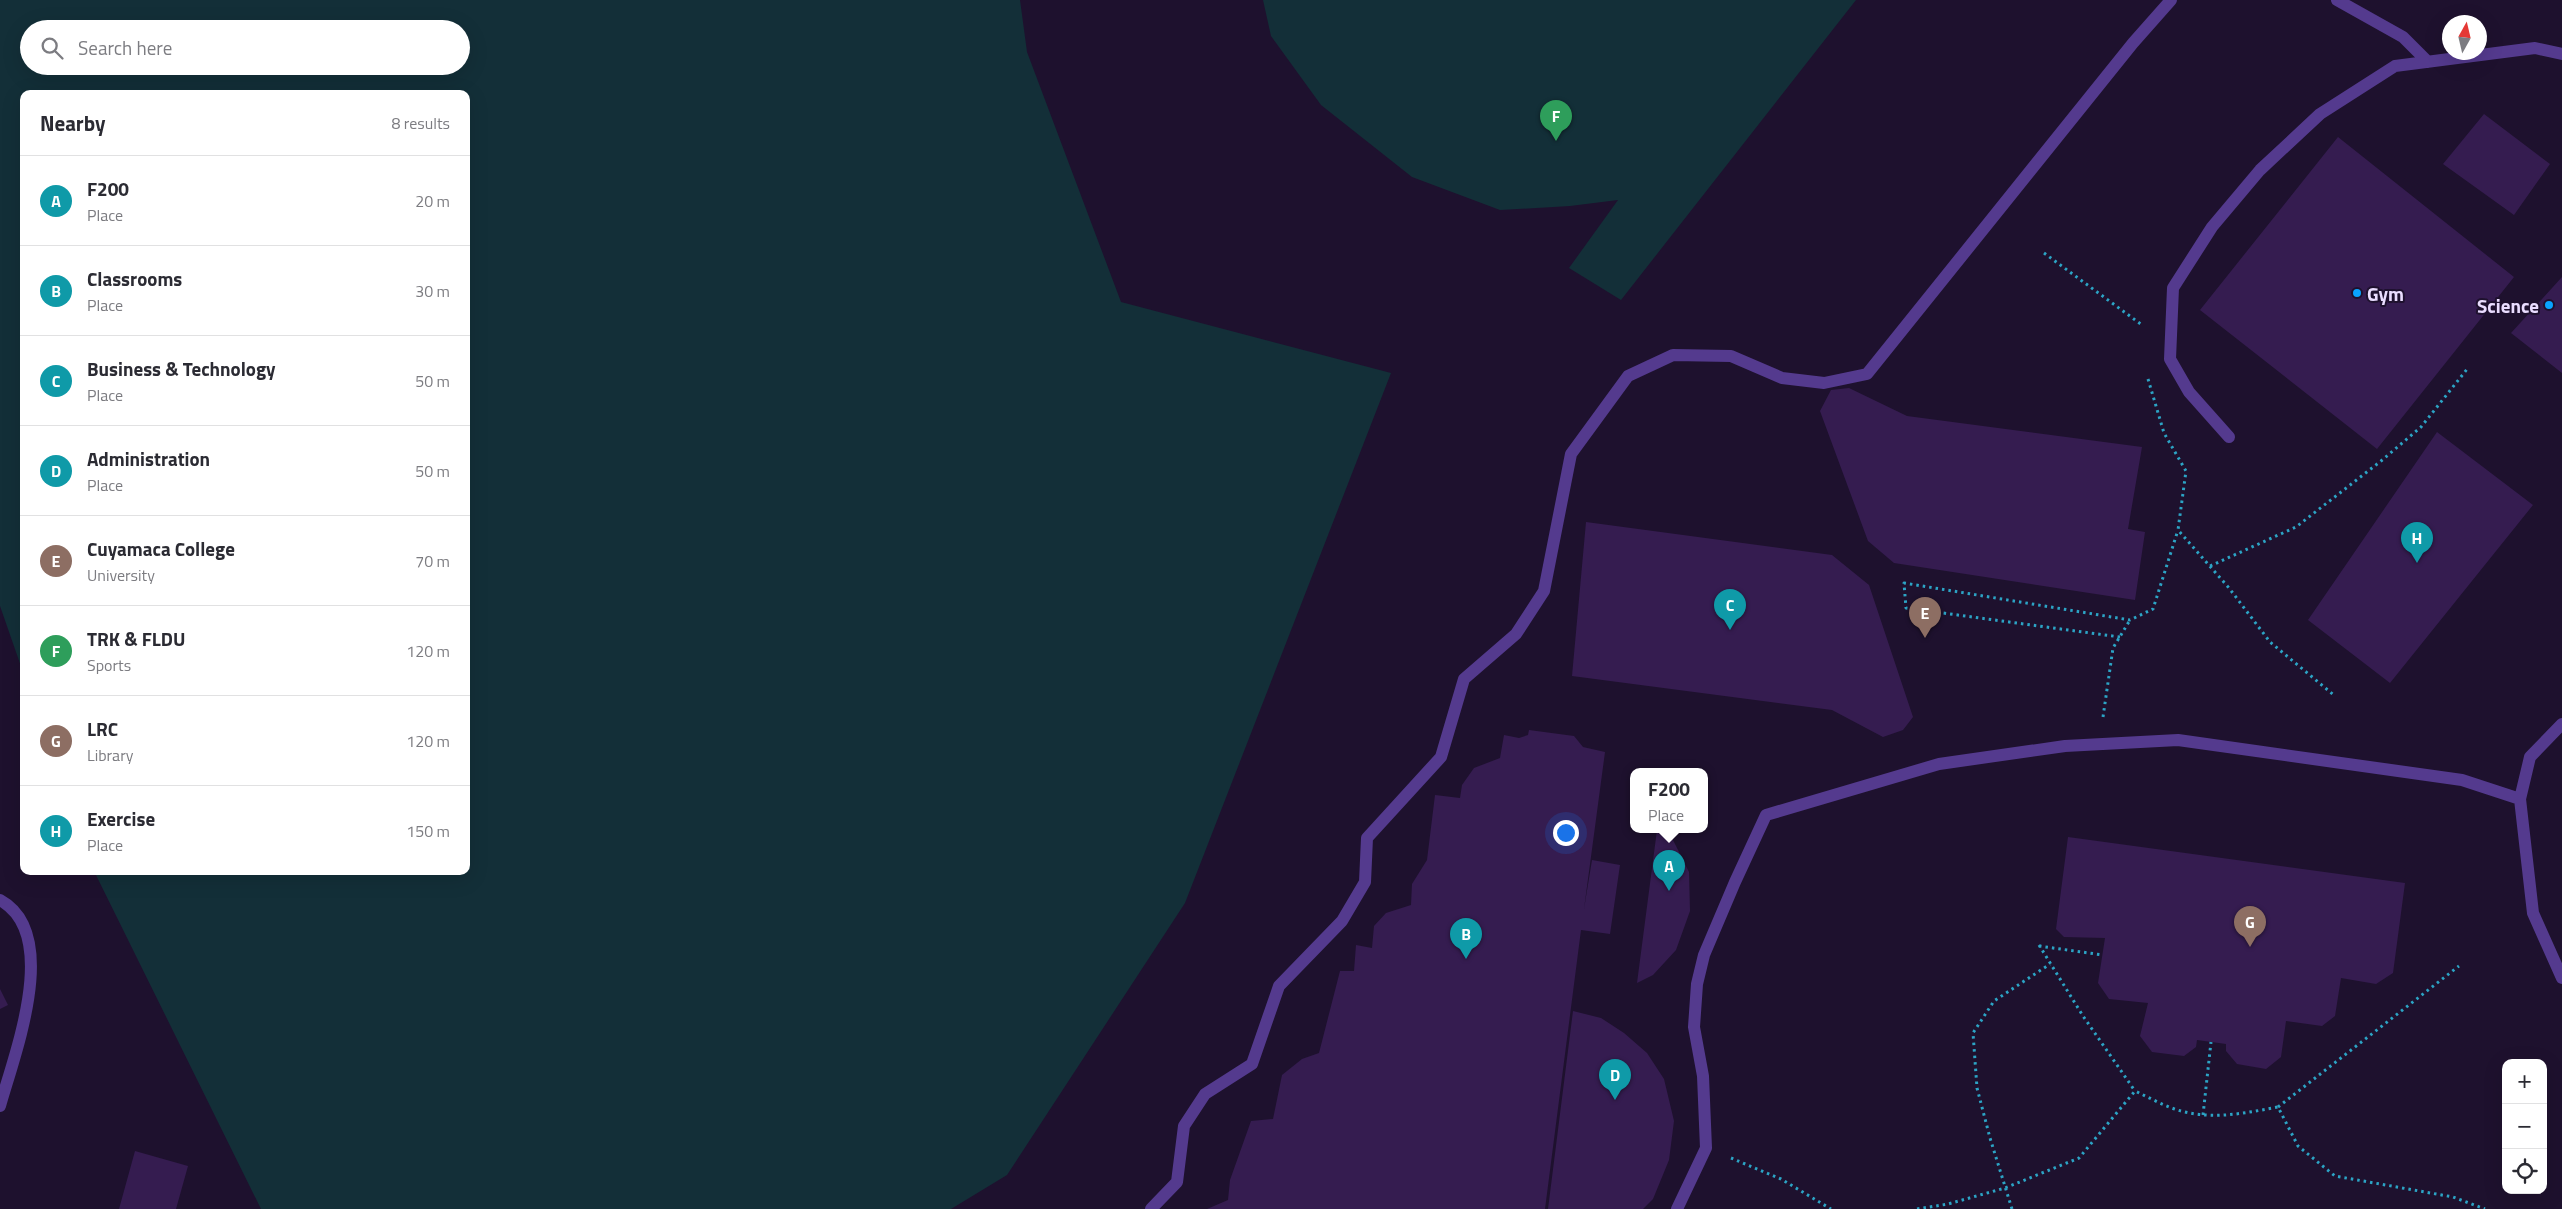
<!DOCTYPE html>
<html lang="en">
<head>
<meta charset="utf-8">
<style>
	:root { --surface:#fff; --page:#f7f7f7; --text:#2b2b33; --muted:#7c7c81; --line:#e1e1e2; --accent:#1c618f }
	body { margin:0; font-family:"Titillium Web",sans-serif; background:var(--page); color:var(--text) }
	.controls { position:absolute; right:15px; bottom:15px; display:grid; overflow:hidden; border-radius:10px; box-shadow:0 5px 20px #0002 }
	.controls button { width:45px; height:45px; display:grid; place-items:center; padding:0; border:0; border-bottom:1px solid var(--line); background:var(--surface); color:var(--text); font:25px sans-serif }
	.compass { position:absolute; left:2442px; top:15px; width:45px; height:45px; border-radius:50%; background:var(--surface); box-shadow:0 5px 20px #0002; rotate:8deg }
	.you { position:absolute; left:1565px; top:832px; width:18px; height:18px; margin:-12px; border:4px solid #fff; border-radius:50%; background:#1a73e8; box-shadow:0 0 0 8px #1a73e833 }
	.badge { display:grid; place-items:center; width:32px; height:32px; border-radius:50%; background:var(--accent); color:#fff; font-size:16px; font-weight:700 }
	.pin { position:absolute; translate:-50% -41px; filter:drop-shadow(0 1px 2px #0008) }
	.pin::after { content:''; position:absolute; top:26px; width:18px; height:15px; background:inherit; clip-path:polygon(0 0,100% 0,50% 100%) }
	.popup { position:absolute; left:1630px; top:768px; width:78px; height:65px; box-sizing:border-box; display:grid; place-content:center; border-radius:10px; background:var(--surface); filter:drop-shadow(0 1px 4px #0005); font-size:16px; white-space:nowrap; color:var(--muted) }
	.popup b { font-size:19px; color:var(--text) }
	.popup::after { content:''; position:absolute; left:50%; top:100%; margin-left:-10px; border:10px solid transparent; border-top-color:var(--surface) }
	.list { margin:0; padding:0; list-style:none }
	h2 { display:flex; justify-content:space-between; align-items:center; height:65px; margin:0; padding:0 20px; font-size:21px }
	h2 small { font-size:16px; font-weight:400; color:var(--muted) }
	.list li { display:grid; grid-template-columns:32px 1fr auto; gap:15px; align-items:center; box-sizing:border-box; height:90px; padding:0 20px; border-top:1px solid var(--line) }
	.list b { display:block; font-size:19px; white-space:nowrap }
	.list p { margin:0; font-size:16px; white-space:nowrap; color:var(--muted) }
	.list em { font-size:16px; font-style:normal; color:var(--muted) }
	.icon { flex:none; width:28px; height:28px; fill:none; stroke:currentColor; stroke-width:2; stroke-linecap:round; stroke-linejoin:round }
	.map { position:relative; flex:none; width:2562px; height:1209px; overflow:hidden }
	.search { position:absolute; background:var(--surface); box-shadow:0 5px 20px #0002; left:20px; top:20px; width:450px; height:55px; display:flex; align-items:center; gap:12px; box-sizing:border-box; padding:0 18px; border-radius:28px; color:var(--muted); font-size:19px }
	.panel { position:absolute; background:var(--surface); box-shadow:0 5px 20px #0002; left:20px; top:90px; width:450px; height:785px; border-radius:10px }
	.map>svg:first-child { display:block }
</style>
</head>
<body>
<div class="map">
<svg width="2562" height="1209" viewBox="0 0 2562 1209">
	<rect width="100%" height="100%" fill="#1e112e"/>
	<path fill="#132f38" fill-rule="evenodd" d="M0 0H1020L1027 52 1121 302 1391 373 1185 903 1007 1175 951 1209H261L94 871H466V94H24V675L0 606ZM29 29H461V66H29Z
		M1263 0H1856L1621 300 1569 268 1618 200 1570 206 1500 210 1412 177 1321 105 1271 36Z"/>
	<path fill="#351c50" d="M2484 114 2550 164 2514 215 2443 164Z
		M2338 137 2514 277 2377 449 2200 310Z
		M2562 277V373L2511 333Z
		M1849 388 1907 416 2142 447 2128 529 2145 532 2135 600 1894 563 1868 541 1820 411 1831 390Z
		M2437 432 2533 505 2390 683 2308 620Z
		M1586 522 1832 555 1869 585 1913 717 1903 730 1883 737 1832 710 1572 676Z
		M1529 730 1574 736 1583 747 1605 752 1584 909 1592 860 1620 865 1610 934 1581 930 1545 1209H1207L1228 1200 1230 1180 1251 1121 1273 1119 1282 1075 1302 1059 1319 1053 1340 971H1354L1356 945 1372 948 1374 926 1386 913 1411 905 1412 884 1427 860 1435 795 1460 798 1462 785 1474 768 1500 758 1504 735 1519 738 1528 735Z
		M1657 830H1665L1670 834 1689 872 1690 911 1676 950 1653 975 1637 983Z
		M2068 837 2405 883 2393 973 2376 984 2341 978 2335 1016 2322 1026 2286 1021 2281 1057 2266 1069 2237 1064 2226 1051V1044L2197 1040 2196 1047 2184 1056 2152 1052 2140 1036 2148 1003 2109 999 2098 983 2105 938 2064 937 2056 929Z
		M0 989 8 1005 0 1009Z
		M1573 1011 1601 1018 1624 1033 1647 1053 1664 1079 1674 1121 1669 1160 1653 1199 1643 1209H1548Z
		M135 1151 188 1166 176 1209H119Z"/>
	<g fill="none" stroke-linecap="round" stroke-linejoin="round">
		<path stroke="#2ca4c5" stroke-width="3" stroke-dasharray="2.5 4" stroke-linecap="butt" d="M2044 253 2142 325
			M2148 379 2164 433 2186 471 2178 530 2229 588 2270 642 2335 696
			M2210 566 2296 527 2381 461 2421 427 2468 368
			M2120 637 1906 608 1904 583 2130 620 2153 609 2178 530
			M2103 717 2113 648 2130 620
			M2039 945 2083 1016 2135 1091
			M2039 946 2103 955
			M2278 1107 2459 966
			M2203 1115 2211 1042
			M1731 1158 1781 1179 1831 1209
			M1917 1209 1948 1204 2005 1188 2079 1158 2135 1091C2150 1098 2166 1107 2181 1111 2214 1120 2245 1113 2278 1107L2298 1146 2335 1176 2453 1197 2485 1209
			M2012 1209 1990 1138 1977 1088 1973 1033 1994 1001 2050 964"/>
		<path stroke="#543a8e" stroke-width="12" d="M2337 0 2403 37 2428 62
			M2229 437 2189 392 2170 359 2173 288 2212 227 2260 170 2320 114 2395 66 2535 48 2562 54
			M2562 724 2530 757 2520 799 2533 913 2562 978
			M0 900C62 934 14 1055 0 1106
			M1151 1209 1177 1182 1184 1126 1205 1094 1252 1064 1279 986 1342 921 1365 882 1367 838 1441 757 1464 679 1516 634 1544 591 1571 454 1628 376 1673 355 1731 356 1782 378 1824 383 1867 374 2133 43 2171 0
			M1677 1209 1706 1148 1703 1076 1694 1027 1697 984 1704 955 1735 882 1766 815 1939 764 2065 746 2178 740 2462 780 2520 799"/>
	</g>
	<g fill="#09a3ff" stroke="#1e112e" stroke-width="2">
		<circle cx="2357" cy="293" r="5"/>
		<circle cx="2549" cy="305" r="5"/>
	</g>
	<g text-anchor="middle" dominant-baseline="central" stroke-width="4" stroke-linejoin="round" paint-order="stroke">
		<g font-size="19" font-weight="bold" fill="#eaddff" stroke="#1e112e" text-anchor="start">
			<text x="2367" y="293">Gym</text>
			<text x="2539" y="305" text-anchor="end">Science</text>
		</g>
	</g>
</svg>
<div class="controls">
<button>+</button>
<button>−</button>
<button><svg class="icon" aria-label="locate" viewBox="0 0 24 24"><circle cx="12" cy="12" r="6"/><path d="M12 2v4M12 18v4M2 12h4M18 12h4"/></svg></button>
</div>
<svg class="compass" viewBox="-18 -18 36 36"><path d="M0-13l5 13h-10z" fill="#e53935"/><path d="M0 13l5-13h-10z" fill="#7c7c81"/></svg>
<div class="you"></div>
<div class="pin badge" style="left:1669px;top:891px;background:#0f9aa8">A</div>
<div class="popup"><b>F200</b>Place</div>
<div class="pin badge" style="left:1466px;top:959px;background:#0f9aa8">B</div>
<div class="pin badge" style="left:1730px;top:630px;background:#0f9aa8">C</div>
<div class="pin badge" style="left:1615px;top:1100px;background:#0f9aa8">D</div>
<div class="pin badge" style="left:1925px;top:638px;background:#8d6e63">E</div>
<div class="pin badge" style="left:1556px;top:141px;background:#2e9e5b">F</div>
<div class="pin badge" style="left:2250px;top:947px;background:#8d6e63">G</div>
<div class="pin badge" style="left:2417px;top:563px;background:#0f9aa8">H</div>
<div class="search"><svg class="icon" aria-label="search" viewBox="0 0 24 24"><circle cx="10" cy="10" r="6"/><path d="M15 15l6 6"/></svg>Search here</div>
<section class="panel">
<h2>Nearby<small>8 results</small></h2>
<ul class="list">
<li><span class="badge" style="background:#0f9aa8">A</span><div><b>F200</b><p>Place</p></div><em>20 m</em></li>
<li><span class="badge" style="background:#0f9aa8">B</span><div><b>Classrooms</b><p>Place</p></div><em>30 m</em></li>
<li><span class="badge" style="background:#0f9aa8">C</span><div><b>Business &amp; Technology</b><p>Place</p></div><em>50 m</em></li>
<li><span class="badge" style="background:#0f9aa8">D</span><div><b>Administration</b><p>Place</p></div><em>50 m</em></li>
<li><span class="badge" style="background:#8d6e63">E</span><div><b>Cuyamaca College</b><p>University</p></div><em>70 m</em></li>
<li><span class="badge" style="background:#2e9e5b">F</span><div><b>TRK &amp; FLDU</b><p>Sports</p></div><em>120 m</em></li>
<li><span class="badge" style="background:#8d6e63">G</span><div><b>LRC</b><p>Library</p></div><em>120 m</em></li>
<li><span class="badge" style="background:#0f9aa8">H</span><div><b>Exercise</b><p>Place</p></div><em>150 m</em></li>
</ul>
</section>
</div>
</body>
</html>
